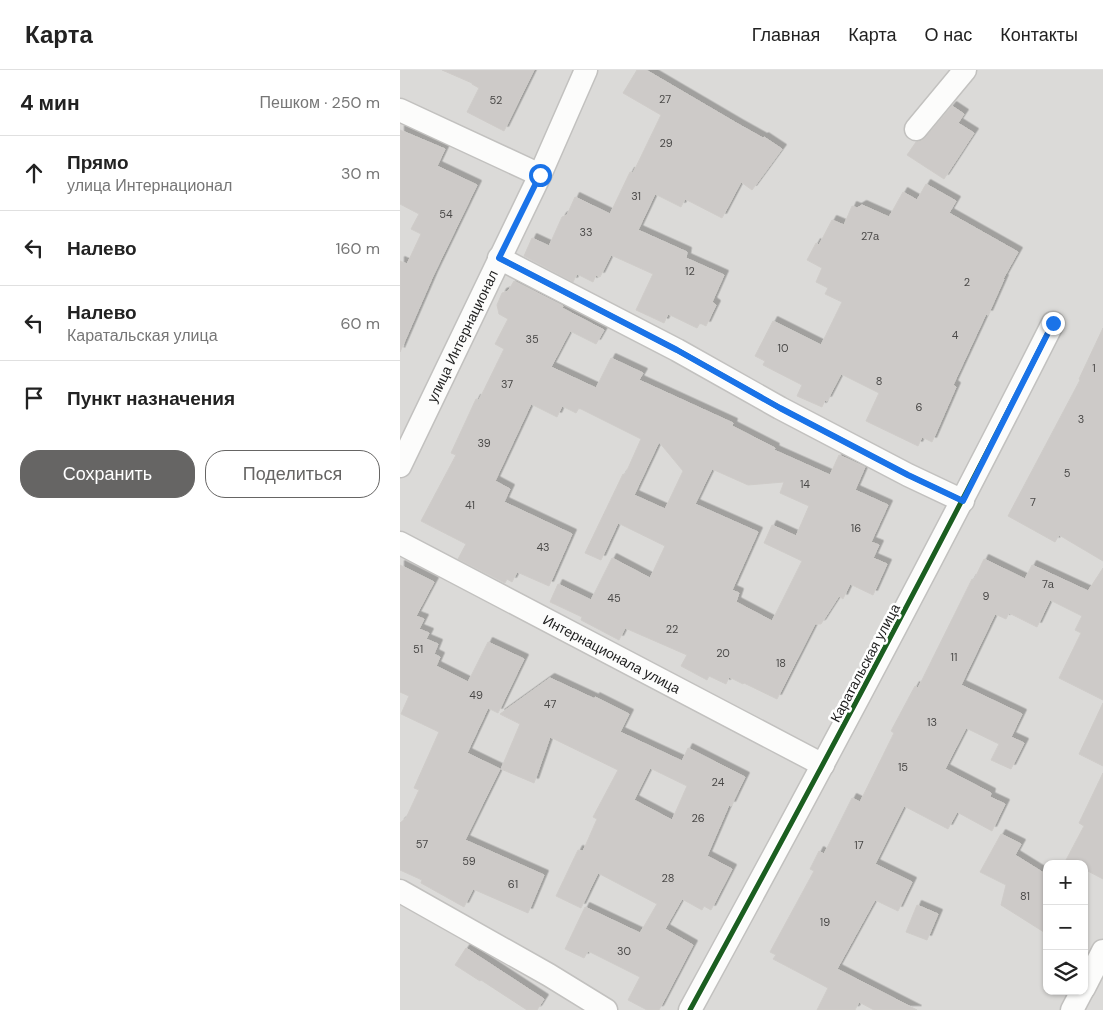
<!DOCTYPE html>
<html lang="ru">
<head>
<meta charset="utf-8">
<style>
	:root { --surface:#fff; --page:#f6f6f6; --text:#222; --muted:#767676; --line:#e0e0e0; --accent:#666564 }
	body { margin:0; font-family:"DM Sans",sans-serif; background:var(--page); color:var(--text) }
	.controls { position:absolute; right:15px; bottom:15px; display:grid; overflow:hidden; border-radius:10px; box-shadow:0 1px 4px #0004 }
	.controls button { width:45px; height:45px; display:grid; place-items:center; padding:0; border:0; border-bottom:1px solid var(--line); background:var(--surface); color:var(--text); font:25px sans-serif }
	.stop { position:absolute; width:15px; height:15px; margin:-11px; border:4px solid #1a73e8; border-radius:50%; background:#fff }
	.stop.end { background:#1a73e8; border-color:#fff; box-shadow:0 1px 5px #0008 }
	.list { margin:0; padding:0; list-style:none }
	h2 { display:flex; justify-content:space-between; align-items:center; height:65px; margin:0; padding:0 20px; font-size:21px }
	h2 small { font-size:16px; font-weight:400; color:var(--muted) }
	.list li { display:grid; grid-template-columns:32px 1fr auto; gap:15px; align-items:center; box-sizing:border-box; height:75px; padding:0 20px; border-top:1px solid var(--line) }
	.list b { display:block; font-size:19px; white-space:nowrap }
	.list p { margin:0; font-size:16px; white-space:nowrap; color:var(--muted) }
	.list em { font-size:16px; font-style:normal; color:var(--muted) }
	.actions { display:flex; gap:10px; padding:15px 20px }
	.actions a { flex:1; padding:11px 0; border:1px solid var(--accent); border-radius:20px; text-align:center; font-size:18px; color:var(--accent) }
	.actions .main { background:var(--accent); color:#fff }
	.icon { flex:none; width:28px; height:28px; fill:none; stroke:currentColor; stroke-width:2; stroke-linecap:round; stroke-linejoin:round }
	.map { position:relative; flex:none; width:703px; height:940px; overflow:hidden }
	header { display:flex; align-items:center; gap:30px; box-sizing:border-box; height:70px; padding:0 25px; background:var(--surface); border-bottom:1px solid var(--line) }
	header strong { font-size:24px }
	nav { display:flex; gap:28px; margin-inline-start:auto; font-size:18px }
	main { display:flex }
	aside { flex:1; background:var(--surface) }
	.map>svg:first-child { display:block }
</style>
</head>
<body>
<header>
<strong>Карта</strong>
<nav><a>Главная</a><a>Карта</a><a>О нас</a><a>Контакты</a></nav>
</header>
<main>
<aside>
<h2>4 мин<small>Пешком · 250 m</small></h2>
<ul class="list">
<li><svg class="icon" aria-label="ahead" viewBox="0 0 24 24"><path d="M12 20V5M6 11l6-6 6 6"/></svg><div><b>Прямо</b><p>улица Интернационал</p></div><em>30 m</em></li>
<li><svg class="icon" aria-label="left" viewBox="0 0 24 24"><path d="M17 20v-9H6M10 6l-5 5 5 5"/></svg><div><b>Налево</b></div><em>160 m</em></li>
<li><svg class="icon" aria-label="left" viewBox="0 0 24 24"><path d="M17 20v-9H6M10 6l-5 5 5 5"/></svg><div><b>Налево</b><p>Каратальская улица</p></div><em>60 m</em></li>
<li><svg class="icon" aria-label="arrive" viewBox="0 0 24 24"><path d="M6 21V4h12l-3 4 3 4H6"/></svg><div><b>Пункт назначения</b></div></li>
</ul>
<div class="actions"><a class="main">Сохранить</a><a>Поделиться</a></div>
</aside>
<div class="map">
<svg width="703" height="940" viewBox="0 0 703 940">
	<defs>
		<filter id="shadow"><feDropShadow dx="4.5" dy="-4.5" stdDeviation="0" flood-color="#0004"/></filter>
	</defs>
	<rect width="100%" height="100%" fill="#eceae7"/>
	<path fill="#dbdad8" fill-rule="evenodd" d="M0 0H703V940H0ZM647 794H684V921H647Z"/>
	<path fill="#cdcac8" stroke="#cfccc9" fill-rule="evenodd" filter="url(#shadow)" d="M42 0H134L104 61 67 42 79 18 72 14V13Z
		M237 0H246L338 54 363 68 364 67 382 79 352 120 341 112 322 148 285 129 281 137 255 124 238 160 287 182 286 188 324 205 312 232 316 235 306 256 300 253 297 258 268 244 264 253 236 240 253 204 211 185 200 207 196 205 193 212 177 204 173 212 124 186 132 168 149 176 162 147 167 145 175 127 210 144 230 102 233 103 261 45 223 23Z
		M552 36 564 44 558 53 574 63 544 109 507 85 516 72 521 71 526 67Z
		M0 60 45 79 37 96 77 115 33 206 0 282V191L7 194 21 164 11 159 19 144 0 134Z
		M526 114 556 131 549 143 618 182 603 209H604L588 245 586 244 553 315 556 317 532 372 522 367 518 376 466 351 479 323 441 304 427 331 425 330 422 337 397 326 402 315 363 295 365 291 355 286 373 251 421 275 442 232 425 224 428 218 416 212 422 198 407 190 416 173 419 175 432 150 444 155 452 136 457 138 462 135 489 147 503 122 517 130Z
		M114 211 163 236 162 238 204 260 196 274 170 261 151 297 196 318 211 288 243 303 239 310 333 353 332 356 375 378 374 380 430 405 439 385 465 397 455 420 488 435 471 472 479 475 473 488 487 494 473 525 450 514 443 529 439 526 421 554H415L377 629 344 613 343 614 329 607 326 614 309 606 307 610 281 596 287 585 225 558 219 570 181 550 182 547 150 532 158 514 191 530 212 488 250 508 265 476 218 453 201 490 185 483 223 404 225 405 241 369 179 338 176 343 162 336 157 347 131 334 95 411 110 419 104 432 172 464 149 516 117 502 112 512 107 509 105 513 58 489 66 474 21 451 56 385 51 383 76 329 79 330 104 279 95 274 108 249 99 244 97 235 102 223 108 221ZM259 372 283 401 265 439 234 425ZM312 399 348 415 384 412 380 423 409 436 396 466 372 455 364 473 402 491 372 551 336 532 339 523 332 520 358 462 295 434Z
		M703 258V491L659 465 655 472 608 446 680 310 679 309Z
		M584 489 625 509 632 495 688 521 703 498V630L659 608 681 563 675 560 682 546 650 530 637 557 609 543 606 549 595 544 561 615 622 644 611 667 624 673 611 699 591 690 599 674 566 658 545 699 591 723 590 727 605 734 592 761 557 742 548 759 504 736 475 794 512 812 498 841 475 830 437 899 517 940H474L459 932 455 940H417L428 918 373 889 376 885 370 882 414 801 410 799 419 781 424 784 452 728 460 732 494 663 491 661 515 616 518 618 572 509 574 510Z
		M0 495 34 512 16 546 24 549 19 559 29 563 26 569 38 574 34 584 40 587 36 596 68 612 88 572 124 589 98 643 88 638 67 683 100 699 65 770 144 805 128 843 73 819 64 837 21 813 22 810 0 800V753L6 748 19 720 14 718 39 662 1 644 9 626 0 622Z
		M150 608 195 629V627L229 644 220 662 282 691 288 678 345 707 331 736 329 735 307 786 332 799 311 840 304 836 302 840 282 829 265 859 293 875 259 940H247L228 930 240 907 188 881 184 888 165 879 185 837 240 863 257 834 198 803 181 838 156 826 178 780 183 781 197 749 193 747 218 700 150 667 134 713 101 699 120 654 100 644ZM250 698 287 716 272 750 234 730Z
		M703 633V696L679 684Z
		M703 703V809L684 799V794H673L666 790 684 756 679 753Z
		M601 764 621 774 615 785 647 805V864L601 835 606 815 580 802Z
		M517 835 538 844 527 870 506 862Z
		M66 878 144 929 137 940H127L81 910 80 911 55 895Z"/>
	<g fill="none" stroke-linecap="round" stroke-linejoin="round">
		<g stroke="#c2c1bf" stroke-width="25">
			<g id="minor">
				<path d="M0 40 140 105"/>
				<path d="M516 59 565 0"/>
				<path d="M99 188 277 280 380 338 508 405 563 431"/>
				<path id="s1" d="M0 396 140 105 186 0"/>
				<path id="s2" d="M0 473 423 695"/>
				<path d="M0 821 149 905 206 940"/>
				<path d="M684 918 703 881"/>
				<path d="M290 940C414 713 536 484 653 253"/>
				<path d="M672 940 682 921"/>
			</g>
		</g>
		<use href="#minor" stroke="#fcfcfb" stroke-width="22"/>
		<g stroke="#fff" stroke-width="8">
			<path id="cycleway" d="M99 188 277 280 380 338 508 405 563 431
				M290 940C414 713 536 484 653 253"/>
		</g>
		<use href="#cycleway" stroke="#1b5e20" stroke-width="5"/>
	</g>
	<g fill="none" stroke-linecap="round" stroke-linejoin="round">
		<path stroke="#1a73e8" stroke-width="6" d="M140 105 99 188 277 280 380 338 508 405 563 431 653 253"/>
	</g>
	<g text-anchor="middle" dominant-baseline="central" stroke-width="5" stroke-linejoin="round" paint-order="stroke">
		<g font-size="11" fill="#4a4948">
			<text x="265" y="29">27</text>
			<text x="96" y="30">52</text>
			<text x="266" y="73">29</text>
			<text x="236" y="126">31</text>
			<text x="46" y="144">54</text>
			<text x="186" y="162">33</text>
			<text x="470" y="166">27а</text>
			<text x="290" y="201">12</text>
			<text x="567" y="212">2</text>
			<text x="555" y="265">4</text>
			<text x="132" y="269">35</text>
			<text x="383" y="278">10</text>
			<text x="694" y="298">1</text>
			<text x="479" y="311">8</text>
			<text x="107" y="314">37</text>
			<text x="519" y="337">6</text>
			<text x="681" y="349">3</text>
			<text x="84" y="373">39</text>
			<text x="667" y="403">5</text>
			<text x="405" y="414">14</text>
			<text x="633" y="432">7</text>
			<text x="70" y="435">41</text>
			<text x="456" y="458">16</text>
			<text x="143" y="477">43</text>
			<text x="648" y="514">7а</text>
			<text x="586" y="526">9</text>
			<text x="214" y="528">45</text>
			<text x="272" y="559">22</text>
			<text x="18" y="579">51</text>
			<text x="323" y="583">20</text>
			<text x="554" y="587">11</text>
			<text x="381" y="593">18</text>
			<text x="76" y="625">49</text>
			<text x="150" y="634">47</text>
			<text x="532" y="652">13</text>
			<text x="503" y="697">15</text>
			<text x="318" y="712">24</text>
			<text x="298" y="748">26</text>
			<text x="22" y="774">57</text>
			<text x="459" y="775">17</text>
			<text x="69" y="791">59</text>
			<text x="268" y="808">28</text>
			<text x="113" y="814">61</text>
			<text x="625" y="826">81</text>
			<text x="425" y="852">19</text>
			<text x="224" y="881">30</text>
		</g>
		<g font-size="14" fill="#1e1e1e" stroke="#fff">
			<text stroke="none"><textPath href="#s1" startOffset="144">улица Интернационал</textPath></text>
			<text stroke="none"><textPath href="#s2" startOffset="239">Интернационала улица</textPath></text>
			<text transform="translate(465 593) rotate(-62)">Каратальская улица</text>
		</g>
	</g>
</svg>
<div class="controls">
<button>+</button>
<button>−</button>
<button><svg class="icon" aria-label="layers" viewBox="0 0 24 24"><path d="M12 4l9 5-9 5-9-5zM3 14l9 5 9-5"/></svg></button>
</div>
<div class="stop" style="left:140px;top:105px"></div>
<div class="stop end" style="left:653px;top:253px"></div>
</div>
</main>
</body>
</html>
